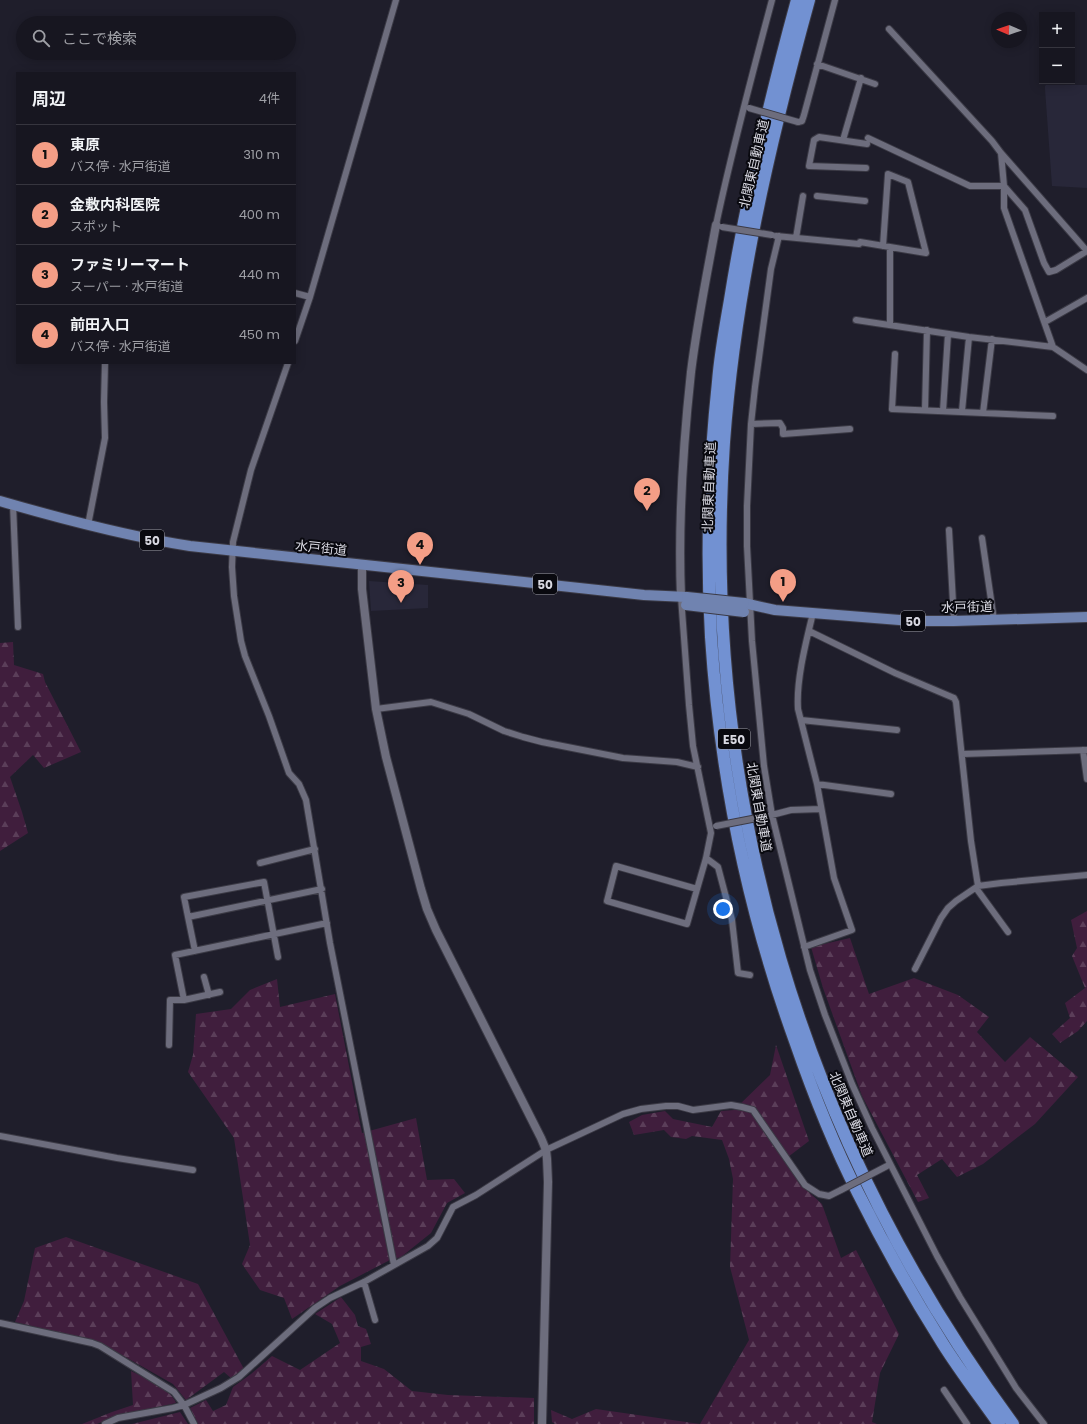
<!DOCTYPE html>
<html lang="ja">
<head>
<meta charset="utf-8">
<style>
	:root { --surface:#171620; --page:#201f29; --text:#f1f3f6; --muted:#9e9fa5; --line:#36353e; --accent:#f49e86 }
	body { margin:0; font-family:Poppins,"Noto Sans JP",sans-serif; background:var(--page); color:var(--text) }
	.controls { position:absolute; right:12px; top:12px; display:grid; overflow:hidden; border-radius:0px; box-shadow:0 2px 10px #0003 }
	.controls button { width:36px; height:36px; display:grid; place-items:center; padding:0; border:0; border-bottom:1px solid var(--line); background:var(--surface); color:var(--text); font:20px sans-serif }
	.compass { position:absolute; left:991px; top:12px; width:36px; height:36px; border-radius:50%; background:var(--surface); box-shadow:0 2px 10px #0003; rotate:272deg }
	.you { position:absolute; left:723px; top:909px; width:14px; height:14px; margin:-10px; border:3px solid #fff; border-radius:50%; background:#1a73e8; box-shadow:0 0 0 6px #1a73e833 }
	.badge { display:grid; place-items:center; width:26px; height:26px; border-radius:50%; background:var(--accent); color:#111; font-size:13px; font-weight:700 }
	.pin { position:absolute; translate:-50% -33px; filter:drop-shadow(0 1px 2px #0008) }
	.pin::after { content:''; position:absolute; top:21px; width:14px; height:12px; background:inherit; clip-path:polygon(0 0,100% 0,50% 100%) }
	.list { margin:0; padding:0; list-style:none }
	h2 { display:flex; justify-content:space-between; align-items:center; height:52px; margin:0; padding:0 16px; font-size:17px }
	h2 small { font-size:13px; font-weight:400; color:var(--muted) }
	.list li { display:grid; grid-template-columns:26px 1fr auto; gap:12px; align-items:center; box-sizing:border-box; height:60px; padding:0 16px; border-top:1px solid var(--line) }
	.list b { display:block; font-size:15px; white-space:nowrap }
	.list p { margin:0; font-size:13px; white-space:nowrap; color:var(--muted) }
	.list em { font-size:13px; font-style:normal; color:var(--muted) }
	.icon { flex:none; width:22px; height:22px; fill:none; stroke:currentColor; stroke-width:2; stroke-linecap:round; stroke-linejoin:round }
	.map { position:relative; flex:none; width:1087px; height:1424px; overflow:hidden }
	.search { position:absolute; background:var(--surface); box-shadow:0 2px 10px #0003; left:16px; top:16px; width:280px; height:44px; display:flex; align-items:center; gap:10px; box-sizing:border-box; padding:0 14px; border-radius:22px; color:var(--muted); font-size:15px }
	.panel { position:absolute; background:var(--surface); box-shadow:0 2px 10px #0003; left:16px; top:72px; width:280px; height:292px; border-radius:0px }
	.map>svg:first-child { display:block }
</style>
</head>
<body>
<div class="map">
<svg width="1087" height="1424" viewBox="0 0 1087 1424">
	<defs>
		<pattern id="forest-firs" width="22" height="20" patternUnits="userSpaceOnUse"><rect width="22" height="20" fill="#401e3d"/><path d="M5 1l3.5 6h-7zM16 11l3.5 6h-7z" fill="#5b3e59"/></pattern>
	</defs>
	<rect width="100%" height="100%" fill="#1f1e2b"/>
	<path fill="#282739" d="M1046 85H1087V188L1052 186 1045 89V86Z
		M369 581 428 585V608L371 611Z"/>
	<path fill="url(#forest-firs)" d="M13 642 14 665 43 674 45 682 81 752 44 768 33 755 10 777 22 812 28 833 0 851V643Z
		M1087 911V1021L1078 1031 1060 1043 1052 1034 1070 1018 1065 1003 1085 988 1072 956 1077 948 1071 920Z
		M850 938 869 994 914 978 958 995 989 1017 977 1032 1005 1062 1030 1037 1078 1077 1035 1124 983 1164 957 1177 942 1159 917 1175 929 1198 918 1202 862 1096 823 988 811 947Z
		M277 979 280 1007 335 994 362 1133 416 1118 427 1180 454 1179 465 1193 447 1203 431 1233 401 1257 390 1260 340 1286 292 1319 284 1298 260 1290 242 1264 250 1245 234 1138 188 1072 193 1055 196 1014 231 1009 250 990Z
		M776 1045 809 1141 784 1160 802 1186 822 1204 841 1258 856 1250 899 1334 880 1373 872 1422 877 1424H555L552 1422 551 1410 572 1419 596 1409 700 1424 749 1340 730 1267 733 1179 729 1159 722 1140 692 1136 686 1139 671 1137 664 1130 634 1135 629 1122 642 1115 665 1111 673 1119 712 1127 721 1111 734 1110 770 1075Z
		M66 1237 198 1284 244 1369 232 1379 224 1372 186 1400 173 1384 99 1342 15 1322 24 1301 35 1248Z
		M341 1297 355 1315 358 1326 366 1329 371 1344 361 1347V1361L384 1369 412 1391 448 1395 534 1398V1424H198L190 1408 206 1400 213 1411 226 1405 233 1387 251 1374 272 1356 300 1370 340 1343 332 1324 315 1314Z
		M131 1371C143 1377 172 1390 176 1403L116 1416 97 1424H82L112 1412 133 1405Z
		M180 1412 188 1424H132Z"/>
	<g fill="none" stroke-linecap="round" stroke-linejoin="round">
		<g stroke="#3b3a45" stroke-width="8">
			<path id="minor" d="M889 29 992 141 1001 153 1087 251
				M817 64 875 84
				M798 122 802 121 804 115 835 0
				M868 138 970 186H1004L1025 210 1044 263 1049 272 1056 270 1087 251
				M843 140 861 78
				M1001 153 1004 186V208L1053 347 1087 370
				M866 168 809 166 814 140 819 137 867 144
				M817 196 865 201
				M718 226 716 225C732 149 752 75 772 0
				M776 236 859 244
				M779 236 771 269 755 387 751 424 747 506V546L752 641 764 766 772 815 810 970 825 1015 852 1084 872 1128 937 1256 960 1297 1016 1388 1044 1424
				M796 238 803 196
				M860 242 890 247V324
				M883 246 888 174 908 182 926 253 890 247
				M295 293 310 297
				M856 320 969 337 1053 347
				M1045 322 1087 298
				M295 341 310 297 396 0
				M895 354 892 409 1053 416
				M288 363 251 470 233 542 232 567 234 596 241 641 245 656 269 716 289 773 299 784 306 800 330 943 394 1265
				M925 410 927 330
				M943 411 948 334
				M962 411 969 337
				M983 413 992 339
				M751 424 780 423 783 428V434L850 429
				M13 504 18 627
				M88 525 105 438 104 402 105 363
				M949 530 954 621
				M982 538 994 620
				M681 597 689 705 693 746 711 833 706 858 687 924 607 901 616 866 697 889
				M809 631 895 673 954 698 956 702 971 841 978 886
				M376 709 431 702 469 714 504 731 523 737 542 742 623 758 677 762 698 767
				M801 720 897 730
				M1083 750 1087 779
				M962 754 1087 750
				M817 784 891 794
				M768 816 791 810 821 809
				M706 858 718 867 732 920 738 973 750 975
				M260 863 315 849
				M976 888 1008 932
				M188 917 184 897 264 882 278 957
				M804 947 852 930 834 878 817 784 798 709C796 680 806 642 813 613
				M195 951 188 917 322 889
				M915 969 941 918 948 908 956 901 978 886 1001 883 1087 875
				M204 977 209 995
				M184 1000 175 955 327 923
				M169 1045 170 1000H184L220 992
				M0 1136 117 1158 193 1170
				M364 1282 375 1320
				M0 1323 92 1343 100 1346 174 1392 184 1405 194 1424
				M944 1390 967 1424
				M105 1424 118 1418 173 1408 184 1405 221 1388 239 1377 315 1308 330 1298 364 1282 428 1246 437 1238 453 1207 476 1195 546 1150 623 1114 641 1109 666 1106H678L693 1110 731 1105 742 1107 753 1110 805 1185 819 1194 829 1196 841 1190"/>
		</g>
		<g stroke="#3b3a45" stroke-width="10">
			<path id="tertiary" d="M362 566V589L376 709 386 757 421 889 427 909 436 930 541 1138 546 1150 547 1159 548 1182 542 1424
				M681 597C678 522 683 446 691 372 697 323 707 274 716 225"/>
		</g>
		<g stroke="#3b3a45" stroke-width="12">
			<path id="primary" d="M0 501C62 519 125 536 190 546L644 595 687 597
				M744 603 775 610 912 621H954L1087 617"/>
		</g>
		<g stroke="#3b3a45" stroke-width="14">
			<path id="motorway" d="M797 0C770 99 746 199 730 300 725 328 720 355 718 382 709 467 706 552 711 637 720 775 748 911 795 1041 813 1093 833 1144 858 1193 884 1245 912 1295 943 1344 960 1371 980 1397 999 1424
				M809 0C769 145 735 292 724 442 700 797 802 1138 1013 1424"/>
		</g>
		<use href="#minor" stroke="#6d6d7d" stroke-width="6"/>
		<use href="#tertiary" stroke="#6d6d7d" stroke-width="8"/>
		<use href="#primary" stroke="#7083b0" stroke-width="10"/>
		<use href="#motorway" stroke="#7291d2" stroke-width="12"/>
		<g stroke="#3b3a45" stroke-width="8" stroke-linecap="butt">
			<path id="minor-bridge" d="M749 108 798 122
				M722 227 772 235
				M716 826 767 816
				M841 1190 887 1166"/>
		</g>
		<g stroke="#3b3a45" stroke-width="12" stroke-linecap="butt">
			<path id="primary-bridge" d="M687 597 744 603
				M686 605 744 612"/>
		</g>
		<use href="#minor-bridge" stroke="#6d6d7d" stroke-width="6"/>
		<use href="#primary-bridge" stroke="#7083b0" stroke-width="10"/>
	</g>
	<g text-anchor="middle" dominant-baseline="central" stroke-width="4" stroke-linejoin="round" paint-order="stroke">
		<g fill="#09090f" stroke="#9b9ba3" stroke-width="1">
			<rect x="140" y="530" width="24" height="20" rx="3"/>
			<rect x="533" y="574" width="24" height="20" rx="3"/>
			<rect x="901" y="611" width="24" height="20" rx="3"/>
			<rect x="718" y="729" width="32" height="20" rx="3"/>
		</g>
		<g font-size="12" font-weight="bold" fill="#d9d9e2">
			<text x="152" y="540">50</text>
			<text x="545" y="584">50</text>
			<text x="913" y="621">50</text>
			<text x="734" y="739">E50</text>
		</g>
		<g font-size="13" fill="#d9d9e2" stroke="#09090f">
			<text transform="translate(754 164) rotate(-77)">北関東自動車道</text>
			<text transform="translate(709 487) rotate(-88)">北関東自動車道</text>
			<text transform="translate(321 548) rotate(6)">水戸街道</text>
			<text transform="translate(967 607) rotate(-1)">水戸街道</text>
			<text transform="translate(759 807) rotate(80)">北関東自動車道</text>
			<text transform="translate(851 1114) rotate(67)">北関東自動車道</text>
		</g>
	</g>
</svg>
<div class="controls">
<button>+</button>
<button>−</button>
</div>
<svg class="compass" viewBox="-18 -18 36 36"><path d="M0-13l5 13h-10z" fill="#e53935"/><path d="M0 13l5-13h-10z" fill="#9e9fa5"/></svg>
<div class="you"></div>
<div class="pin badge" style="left:783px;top:602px">1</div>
<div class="pin badge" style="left:647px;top:511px">2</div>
<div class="pin badge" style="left:401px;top:603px">3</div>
<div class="pin badge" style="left:420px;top:565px">4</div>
<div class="search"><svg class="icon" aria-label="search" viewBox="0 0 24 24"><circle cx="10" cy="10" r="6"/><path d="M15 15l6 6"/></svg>ここで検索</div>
<section class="panel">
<h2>周辺<small>4件</small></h2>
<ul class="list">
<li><span class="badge">1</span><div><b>東原</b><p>バス停 · 水戸街道</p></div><em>310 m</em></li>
<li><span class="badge">2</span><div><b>金敷内科医院</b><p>スポット</p></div><em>400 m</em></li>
<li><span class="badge">3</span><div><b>ファミリーマート</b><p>スーパー · 水戸街道</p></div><em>440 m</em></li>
<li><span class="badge">4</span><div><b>前田入口</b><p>バス停 · 水戸街道</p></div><em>450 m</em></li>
</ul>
</section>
</div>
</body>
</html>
